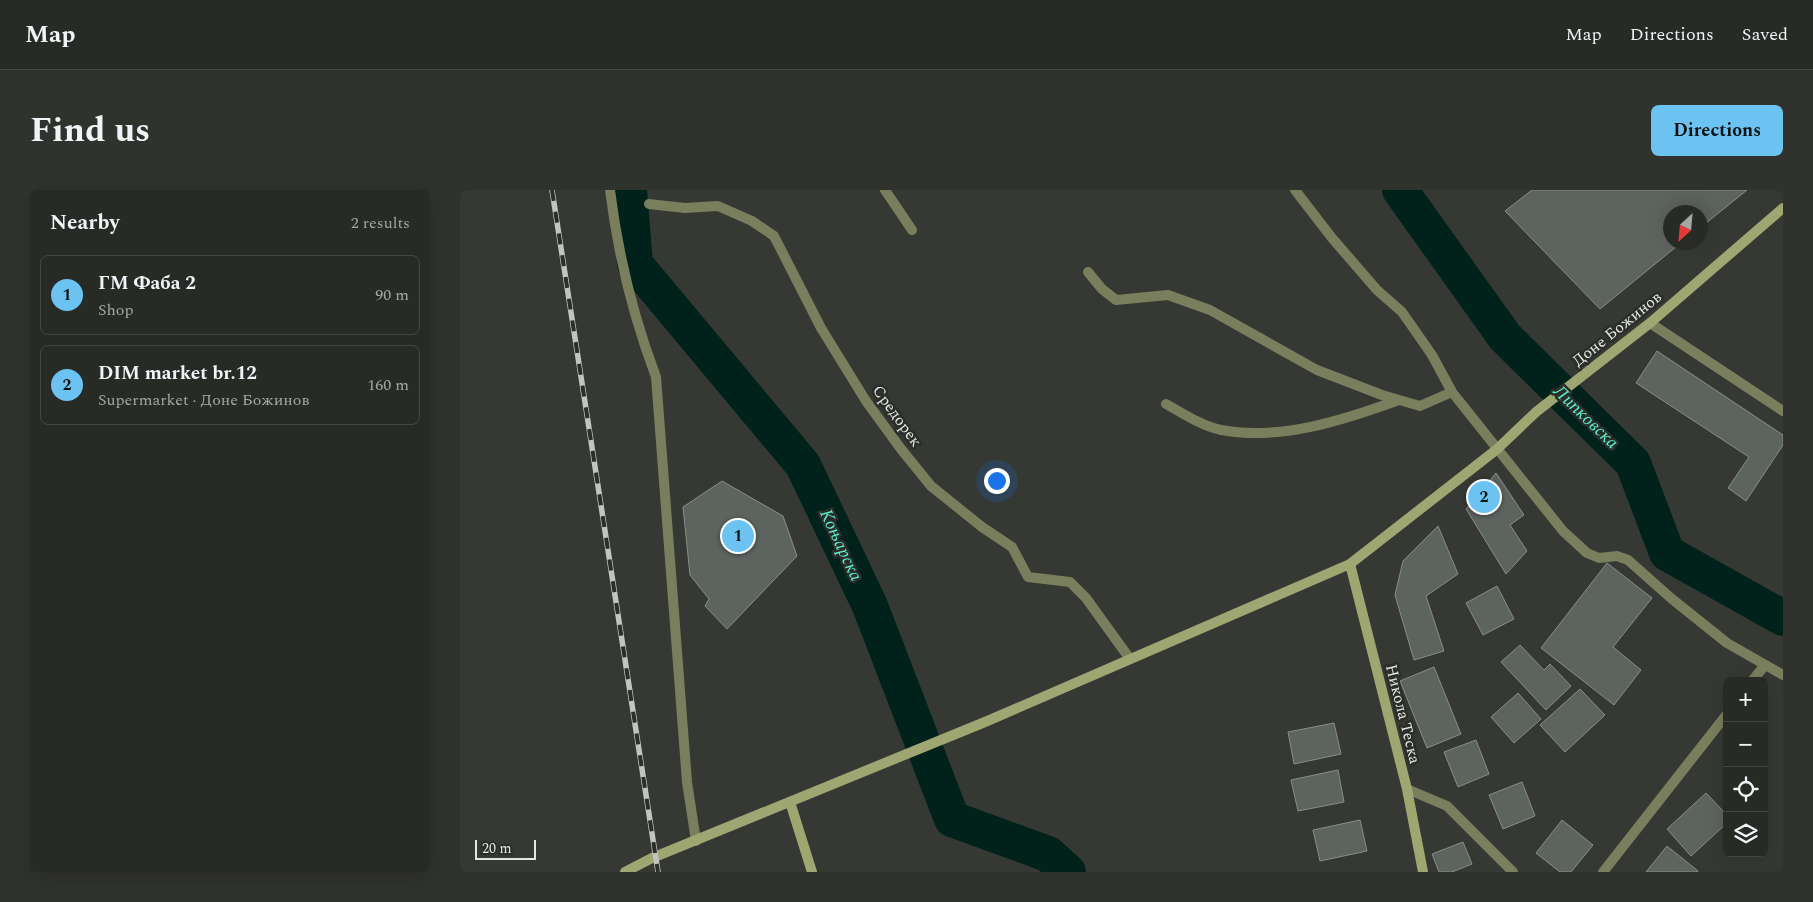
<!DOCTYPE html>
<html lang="en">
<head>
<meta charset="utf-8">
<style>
	:root { --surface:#282a26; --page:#30322e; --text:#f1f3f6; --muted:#a5a7a7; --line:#444643; --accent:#6cc3f2 }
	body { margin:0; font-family:Spectral,serif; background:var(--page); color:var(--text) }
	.controls { position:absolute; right:15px; bottom:15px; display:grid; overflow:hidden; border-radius:8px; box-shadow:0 5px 20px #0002 }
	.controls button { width:45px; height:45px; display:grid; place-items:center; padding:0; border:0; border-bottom:1px solid var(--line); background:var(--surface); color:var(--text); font:25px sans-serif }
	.compass { position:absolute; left:1203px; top:15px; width:45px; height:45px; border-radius:50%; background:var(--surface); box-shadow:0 5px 20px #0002; rotate:206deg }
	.scale { position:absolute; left:15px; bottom:12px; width:61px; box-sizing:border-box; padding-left:5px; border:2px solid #e4e6e3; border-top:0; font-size:14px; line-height:18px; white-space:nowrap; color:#e4e6e3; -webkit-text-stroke:4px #2b2e29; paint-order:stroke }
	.you { position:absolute; left:536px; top:290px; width:18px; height:18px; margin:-12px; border:4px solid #fff; border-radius:50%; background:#1a73e8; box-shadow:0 0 0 8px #1a73e833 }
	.badge { display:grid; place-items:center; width:32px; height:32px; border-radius:50%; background:var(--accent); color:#111; font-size:16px; font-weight:700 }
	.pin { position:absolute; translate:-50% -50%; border:2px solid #fff; box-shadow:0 1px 5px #0006 }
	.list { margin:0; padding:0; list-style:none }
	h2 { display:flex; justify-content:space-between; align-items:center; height:65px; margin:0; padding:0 20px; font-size:21px }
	h2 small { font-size:16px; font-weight:400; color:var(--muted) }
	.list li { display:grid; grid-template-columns:32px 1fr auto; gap:15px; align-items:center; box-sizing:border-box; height:80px; margin:0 10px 10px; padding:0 10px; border:1px solid var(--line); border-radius:8px }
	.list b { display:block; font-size:19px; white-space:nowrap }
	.list p { margin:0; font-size:16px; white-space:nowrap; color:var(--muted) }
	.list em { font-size:16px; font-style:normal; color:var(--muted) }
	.icon { flex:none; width:28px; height:28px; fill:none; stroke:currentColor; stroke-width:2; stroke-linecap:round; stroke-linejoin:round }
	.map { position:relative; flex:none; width:1323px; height:682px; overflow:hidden; border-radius:8px }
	header { display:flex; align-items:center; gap:30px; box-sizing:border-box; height:70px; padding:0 25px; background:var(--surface); border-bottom:1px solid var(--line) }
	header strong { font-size:24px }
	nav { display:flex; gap:28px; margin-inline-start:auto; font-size:18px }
	.intro { display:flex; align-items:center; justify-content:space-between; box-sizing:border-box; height:120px; padding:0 30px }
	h1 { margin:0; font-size:35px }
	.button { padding:12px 22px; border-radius:8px; background:var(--accent); color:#111; font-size:18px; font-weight:700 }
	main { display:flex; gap:30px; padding:0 30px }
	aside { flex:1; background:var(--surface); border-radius:8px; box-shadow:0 5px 20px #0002 }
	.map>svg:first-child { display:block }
</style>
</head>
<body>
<header>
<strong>Map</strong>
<nav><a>Map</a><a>Directions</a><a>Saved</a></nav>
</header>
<div class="intro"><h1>Find us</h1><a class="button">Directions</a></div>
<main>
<aside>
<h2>Nearby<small>2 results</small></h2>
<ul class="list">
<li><span class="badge">1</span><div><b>ГМ Фаба 2</b><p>Shop</p></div><em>90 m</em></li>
<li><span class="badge">2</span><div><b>DIM market br.12</b><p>Supermarket · Доне Божинов</p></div><em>160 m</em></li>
</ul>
</aside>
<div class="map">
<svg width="1323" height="682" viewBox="0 0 1323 682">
	<rect width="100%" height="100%" fill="#353833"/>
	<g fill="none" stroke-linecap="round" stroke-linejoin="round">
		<path stroke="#00221b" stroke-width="36" d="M169 0 175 74 343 275 410 416 492 629 588 664 608 682
			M940 0 1045 147 1173 273 1207 363 1323 428"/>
	</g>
	<path fill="#5d635f" stroke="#888e8a" d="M1072 0H1287L1240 38V22H1210V52H1222L1140 119 1045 21Z
		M1197 161 1323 245V255L1286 311 1268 298 1289 267 1176 193Z
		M1036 283 1064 325 1050 335 1067 361 1046 384 1006 319Z
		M262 291 323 326 337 366 267 439 245 416 249 409 230 385 223 317Z
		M978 336 998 384 966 406 984 461 954 470 935 405 943 371Z
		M1147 373 1192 408 1153 457 1181 480 1154 515 1081 458Z
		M1037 396 1054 429 1023 445 1006 413Z
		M1060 455 1084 480 1090 474 1111 496 1086 520 1041 472Z
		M974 477 1001 544 967 558 940 491Z
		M1120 499 1145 525 1105 562 1080 535Z
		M1058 503 1081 529 1054 553 1031 527Z
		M874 533 881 564 834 574 828 542Z
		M1016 550 1029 584 998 597 984 562Z
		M878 580 884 612 838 621 831 590Z
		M1062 592 1075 626 1043 639 1029 605Z
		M1246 603 1267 625V633L1231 666 1207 639Z
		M900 630 907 661 860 671 853 640Z
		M1102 630 1133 655 1111 682H1100L1076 663Z
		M1003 652 1012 674 992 682H979L972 664Z
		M1207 656 1238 681 1237 682H1186Z"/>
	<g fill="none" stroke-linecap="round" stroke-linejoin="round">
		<path stroke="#797e5d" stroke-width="10" d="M150 0C158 65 173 126 196 187L227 592 236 651
			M425 0 452 40
			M835 0 872 48 917 100 942 122 972 165 992 202 1103 341 1127 363 1139 368 1157 366 1168 370 1212 409 1267 453 1323 485
			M189 14 225 18 258 16 292 31 314 46 361 138 406 211 441 259 471 296 522 337 552 357 568 387 610 392 626 408 670 469
			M628 82 642 99 656 110 708 105 750 120 857 180 922 205 960 216 992 202
			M1190 133 1323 221
			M706 214C722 223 742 236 761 240 821 251 884 230 939 210
			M1292 491 1305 475
			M947 599 987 616 1053 682
			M1143 682 1267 524"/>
		<path stroke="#9fa671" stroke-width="10" d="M890 374 947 599 963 682
			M330 612 352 682
			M165 682 192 668 525 532 890 374 1036 260 1076 222 1190 133 1323 18"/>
		<g stroke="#c2c4c1" stroke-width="5.5">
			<path id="rail" d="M92 0 198 682"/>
		</g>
		<use href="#rail" stroke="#2b2e29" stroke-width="4" stroke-dasharray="11" stroke-linecap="butt"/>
	</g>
	<g text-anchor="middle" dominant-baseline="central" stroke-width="5" stroke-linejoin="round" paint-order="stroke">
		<g font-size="16" fill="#e4e6e3" stroke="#2b2e29">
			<text transform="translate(1157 139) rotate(-39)">Доне Божинов</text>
			<text transform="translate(437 226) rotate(54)">Средорек</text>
			<text transform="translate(943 524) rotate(76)">Никола Теска</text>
		</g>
		<g font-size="18" font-style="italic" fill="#5bf2cf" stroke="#2b2e29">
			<text transform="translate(1126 227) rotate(44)">Липковска</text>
			<text transform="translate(381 355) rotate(65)">Коњарска</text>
		</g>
	</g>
</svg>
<div class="controls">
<button>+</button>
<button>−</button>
<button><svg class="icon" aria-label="locate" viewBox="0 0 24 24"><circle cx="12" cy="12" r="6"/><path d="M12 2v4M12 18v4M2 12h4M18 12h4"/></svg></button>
<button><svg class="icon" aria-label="layers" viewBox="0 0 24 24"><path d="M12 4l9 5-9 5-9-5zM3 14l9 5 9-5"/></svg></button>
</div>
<svg class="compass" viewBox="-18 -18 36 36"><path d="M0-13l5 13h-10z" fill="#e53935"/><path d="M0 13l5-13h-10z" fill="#a5a7a7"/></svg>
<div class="scale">20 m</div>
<div class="you"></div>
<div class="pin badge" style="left:278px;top:346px">1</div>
<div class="pin badge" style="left:1024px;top:307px">2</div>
</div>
</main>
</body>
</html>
